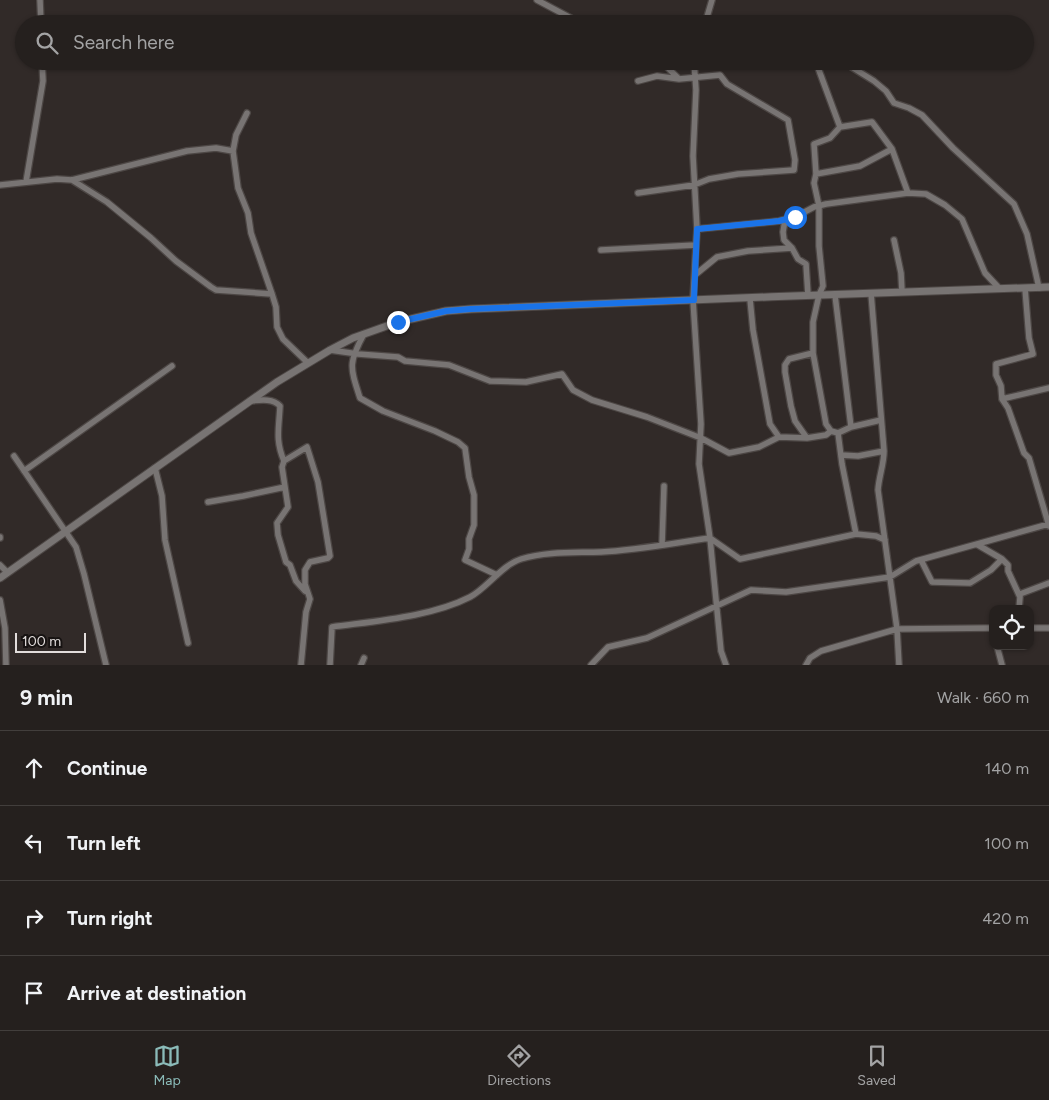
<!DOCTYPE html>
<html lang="en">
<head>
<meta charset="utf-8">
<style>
	:root { --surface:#25201e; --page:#312d2b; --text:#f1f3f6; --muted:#a3a3a4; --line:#423e3c; --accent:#8bbbb9 }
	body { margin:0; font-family:Figtree,sans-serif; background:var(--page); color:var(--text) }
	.controls { position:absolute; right:15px; bottom:15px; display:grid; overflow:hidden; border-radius:10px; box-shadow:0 1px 4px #0004 }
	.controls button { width:45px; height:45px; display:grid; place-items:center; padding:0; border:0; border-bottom:1px solid var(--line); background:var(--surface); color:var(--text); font:25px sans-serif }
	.scale { position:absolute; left:15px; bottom:12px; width:71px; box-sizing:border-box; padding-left:5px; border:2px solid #e2dddc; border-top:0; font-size:14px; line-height:18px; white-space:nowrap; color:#e2dddc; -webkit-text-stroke:4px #171312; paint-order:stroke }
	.stop { position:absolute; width:15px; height:15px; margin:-11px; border:4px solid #1a73e8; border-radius:50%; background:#fff }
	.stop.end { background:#1a73e8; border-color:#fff; box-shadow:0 1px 5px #0008 }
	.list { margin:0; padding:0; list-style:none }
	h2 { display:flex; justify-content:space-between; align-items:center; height:65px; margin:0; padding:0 20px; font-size:21px }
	h2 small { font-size:16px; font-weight:400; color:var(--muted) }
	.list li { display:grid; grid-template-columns:32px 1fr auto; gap:15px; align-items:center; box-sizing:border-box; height:75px; padding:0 20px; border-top:1px solid var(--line) }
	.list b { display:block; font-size:19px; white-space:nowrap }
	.list em { font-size:16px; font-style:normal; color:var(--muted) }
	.icon { flex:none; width:28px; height:28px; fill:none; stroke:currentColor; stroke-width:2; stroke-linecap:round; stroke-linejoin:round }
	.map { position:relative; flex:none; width:1049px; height:665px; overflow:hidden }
	.search { position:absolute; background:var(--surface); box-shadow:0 1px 4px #0004; left:15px; right:15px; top:15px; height:55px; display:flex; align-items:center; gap:12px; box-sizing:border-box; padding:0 18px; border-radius:28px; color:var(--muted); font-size:19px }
	.sheet { height:365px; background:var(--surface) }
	nav { display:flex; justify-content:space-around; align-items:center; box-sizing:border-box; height:70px; border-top:1px solid var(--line); background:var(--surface); font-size:14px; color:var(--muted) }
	nav a { display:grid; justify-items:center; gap:2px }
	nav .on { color:var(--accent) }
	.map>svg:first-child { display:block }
</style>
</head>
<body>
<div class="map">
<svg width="1049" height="665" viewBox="0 0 1049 665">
	<rect width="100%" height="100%" fill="#312a28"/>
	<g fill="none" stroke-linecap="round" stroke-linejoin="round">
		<g stroke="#4d4745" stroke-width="8">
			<path id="minor" d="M40 0 41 24
				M537 0 582 24
				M702 24 707 17 712 0
				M694 61 696 90 693 156 697 229 693 300 701 424 699 464 710 538 721 651 726 665
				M829 61 817 65 840 127
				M842 61 874 81 886 91 894 103 909 108 922 115 953 148 1014 204 1027 234 1039 288
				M638 81 657 76 679 79
				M247 113 236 135 233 151 238 188 248 213 251 233 272 294 276 307 277 327 283 339 308 363
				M816 174 814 144 830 138 840 127 872 122 892 149 908 193 926 194 945 205 962 219 985 273 999 288
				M72 180 107 202 151 238 176 261 211 287 216 290 272 294
				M26 182 43 81 42 61
				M0 185 57 179 72 180 187 151 216 148 233 151
				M638 193 694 185 709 179 738 174 794 170 795 160 788 120 727 84 720 75 679 79 661 61
				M785 220 783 232 784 240 792 248 798 259 806 264 808 295
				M697 229 779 221 795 217 814 207 826 204 908 193
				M894 240 901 273 902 292
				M601 250 696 245
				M695 275 717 257 748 251 792 248
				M1025 288 1029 338 1033 354 996 364V375L1001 386 1002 399 1008 408 1024 453 1029 458 1049 526
				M871 293 884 451C884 464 879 476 878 490L897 629 899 665
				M835 295 851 427
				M750 299 753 330 770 424 779 437 807 438
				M364 334C348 363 350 367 360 398L383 411 435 431 458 442 465 448 469 477 474 495V525L469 539V549L465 560 497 575
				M330 350 358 354 398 357 405 361 449 365 490 381 526 382 562 374 573 390 592 400 647 417 701 438 729 453 759 447 779 437
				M813 353 789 359 785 365V372L791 406 795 421 807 438 826 435 831 431
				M1002 399 1049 388
				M250 401C260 400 273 398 280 406 279 428 275 440 284 461L307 447 318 482 330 556 328 558 310 562 305 570V584L310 599 306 612 301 665
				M838 433 851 427 881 420
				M841 455 858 456 884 451
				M14 456 76 547 84 574 106 665
				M284 461 282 467 288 507 277 523 278 535 286 562 290 565 296 581 305 591
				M155 468 162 496 165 540 188 643
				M24 471 172 366
				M208 502 243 496 285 487
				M856 534 842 464 838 433 831 431 826 424 813 353V322L819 295 823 286 819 246V206L814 183 816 174 860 166 892 149
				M0 537V538
				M662 545 664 486
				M1002 559 1008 565V571L1020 597 1019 609
				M921 560 932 582 970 583 991 570 1002 559 978 545
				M0 565 7 572
				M1020 597V594L1049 583
				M0 600 5 628 6 665
				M1030 628H1049
				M997 646 1002 665
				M330 665 332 627C375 621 431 617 470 597 487 588 502 565 521 559 548 551 574 553 601 552 637 550 674 543 710 538L740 559 856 534 876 536 885 540
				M361 665 364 658
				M591 665 608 647 647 638 751 590 786 592 890 577 916 561 1049 524
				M806 665 810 658 821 651 897 629 993 628"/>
		</g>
		<g stroke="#4d4745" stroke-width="9">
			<path id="tertiary" d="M0 578 277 382 330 350 353 338 398 322 446 311 471 309C664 301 856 293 1049 287"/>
		</g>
		<use href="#minor" stroke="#787473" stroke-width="5.5"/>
		<use href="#tertiary" stroke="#787473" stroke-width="7"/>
	</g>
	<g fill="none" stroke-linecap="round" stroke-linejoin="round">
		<path stroke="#1a73e8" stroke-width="6" d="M398 322 446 311 471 309 694 300 697 229 779 221 795 217"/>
	</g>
</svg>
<div class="controls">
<button><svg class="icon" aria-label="locate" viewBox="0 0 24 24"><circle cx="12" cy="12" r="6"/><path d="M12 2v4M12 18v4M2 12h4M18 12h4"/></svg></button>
</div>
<div class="scale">100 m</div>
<div class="stop" style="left:795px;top:217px"></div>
<div class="stop end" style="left:398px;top:322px"></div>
<div class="search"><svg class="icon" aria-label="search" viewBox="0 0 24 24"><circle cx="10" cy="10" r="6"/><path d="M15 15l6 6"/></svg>Search here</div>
</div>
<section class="sheet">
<h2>9 min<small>Walk · 660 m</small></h2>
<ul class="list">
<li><svg class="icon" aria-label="ahead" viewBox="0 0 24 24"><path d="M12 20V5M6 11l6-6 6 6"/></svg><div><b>Continue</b></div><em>140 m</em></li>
<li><svg class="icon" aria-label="left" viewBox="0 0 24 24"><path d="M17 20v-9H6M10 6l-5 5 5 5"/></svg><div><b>Turn left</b></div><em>100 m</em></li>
<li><svg class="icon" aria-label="right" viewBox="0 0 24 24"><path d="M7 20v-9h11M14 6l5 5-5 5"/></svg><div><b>Turn right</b></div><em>420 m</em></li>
<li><svg class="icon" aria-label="arrive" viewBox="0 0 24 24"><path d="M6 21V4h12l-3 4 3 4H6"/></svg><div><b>Arrive at destination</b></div></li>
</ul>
</section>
<nav>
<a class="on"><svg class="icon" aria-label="map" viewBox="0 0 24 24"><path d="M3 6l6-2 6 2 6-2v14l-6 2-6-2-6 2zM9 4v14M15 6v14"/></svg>Map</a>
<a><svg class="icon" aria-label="directions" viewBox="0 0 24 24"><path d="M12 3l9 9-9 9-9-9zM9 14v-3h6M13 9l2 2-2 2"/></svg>Directions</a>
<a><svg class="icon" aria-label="saved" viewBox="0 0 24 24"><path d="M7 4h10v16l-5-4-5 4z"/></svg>Saved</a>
</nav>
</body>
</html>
